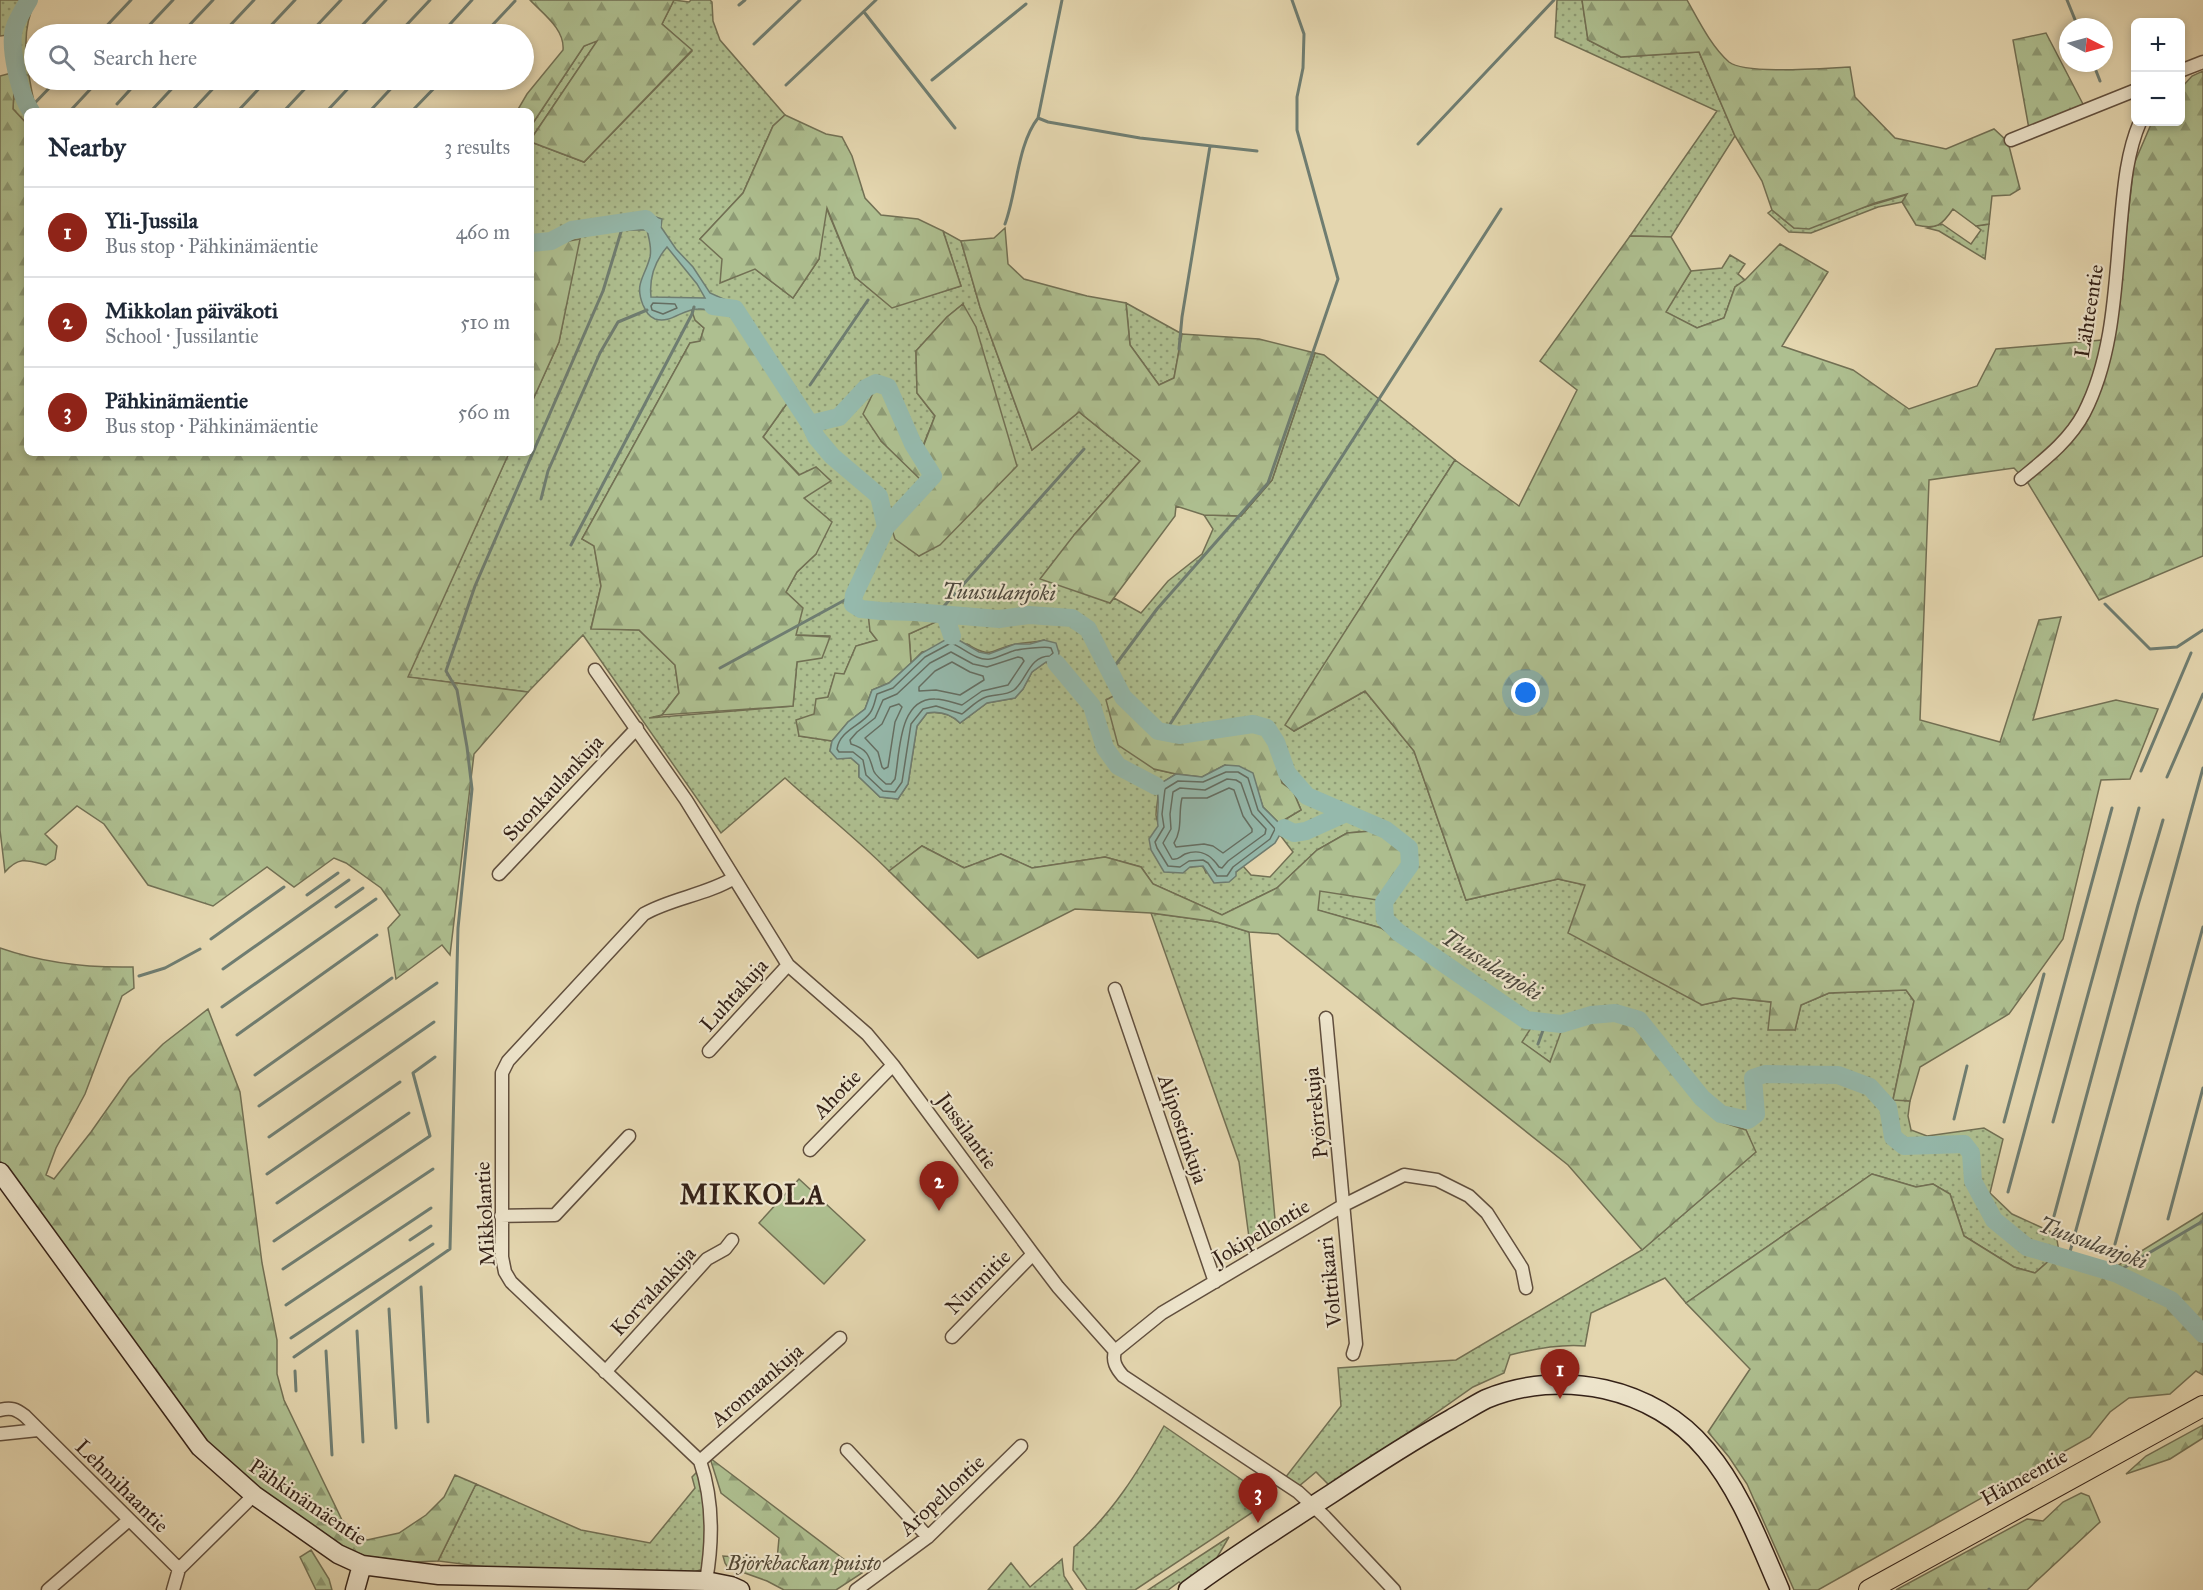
<!DOCTYPE html>
<html lang="en">
<head>
<meta charset="utf-8">
<style>
	:root { --surface:#fff; --page:#f6f6f7; --text:#1f2937; --muted:#747a83; --line:#e0e1e3; --accent:#8f2418 }
	body { margin:0; font-family:"IM FELL Great Primer",serif; background:var(--page); color:var(--text) }
	.controls { position:absolute; right:18px; top:18px; display:grid; overflow:hidden; border-radius:9px; box-shadow:0 3px 9px #0003 }
	.controls button { width:54px; height:54px; display:grid; place-items:center; padding:0; border:0; border-bottom:2px solid var(--line); background:var(--surface); color:var(--text); font:30px sans-serif }
	.compass { position:absolute; left:2059px; top:18px; width:54px; height:54px; border-radius:50%; background:var(--surface); box-shadow:0 3px 9px #0003; rotate:96deg }
	.you { position:absolute; left:1526px; top:693px; width:21px; height:21px; margin:-15px; border:4px solid #fff; border-radius:50%; background:#1a73e8; box-shadow:0 0 0 9px #1a73e833 }
	.badge { display:grid; place-items:center; width:39px; height:39px; border-radius:50%; background:var(--accent); color:#fff; font-size:20px; font-weight:700 }
	.pin { position:absolute; translate:-50% -50px; filter:drop-shadow(0 2px 3px #0008) }
	.pin::after { content:''; position:absolute; top:32px; width:21px; height:18px; background:inherit; clip-path:polygon(0 0,100% 0,50% 100%) }
	.list { margin:0; padding:0; list-style:none }
	h2 { display:flex; justify-content:space-between; align-items:center; height:78px; margin:0; padding:0 24px; font-size:26px }
	h2 small { font-size:20px; font-weight:400; color:var(--muted) }
	.list li { display:grid; grid-template-columns:39px 1fr auto; gap:18px; align-items:center; box-sizing:border-box; height:90px; padding:0 24px; border-top:2px solid var(--line) }
	.list b { display:block; font-size:22px; white-space:nowrap }
	.list p { margin:0; font-size:20px; white-space:nowrap; color:var(--muted) }
	.list em { font-size:20px; font-style:normal; color:var(--muted) }
	.icon { flex:none; width:33px; height:33px; fill:none; stroke:currentColor; stroke-width:2; stroke-linecap:round; stroke-linejoin:round }
	.map { position:relative; flex:none; width:2203px; height:1590px; overflow:hidden }
	.search { position:absolute; background:var(--surface); box-shadow:0 3px 9px #0003; left:24px; top:24px; width:510px; height:66px; display:flex; align-items:center; gap:15px; box-sizing:border-box; padding:0 21px; border-radius:33px; color:var(--muted); font-size:22px }
	.panel { position:absolute; background:var(--surface); box-shadow:0 3px 9px #0003; left:24px; top:108px; width:510px; height:348px; border-radius:9px }
	.map>svg:first-child { display:block }
</style>
</head>
<body>
<div class="map">
<svg width="2203" height="1590" viewBox="0 0 2203 1590">
	<defs>
		<pattern id="grass-dots" width="8" height="8" patternUnits="userSpaceOnUse" patternTransform="scale(1.5)"><rect width="8" height="8" fill="#aebf90"/><path d="M2 2h.1M6 6h.1" fill="none" stroke="#8e9b75" stroke-width="1.8" stroke-linecap="round"/></pattern>
		<pattern id="forest-firs" width="22" height="20" patternUnits="userSpaceOnUse" patternTransform="scale(1.5)"><rect width="22" height="20" fill="#aebf90"/><path d="M5 1l3.5 6h-7zM16 11l3.5 6h-7z" fill="#8e9b75"/></pattern>
	</defs>
	<rect width="100%" height="100%" fill="#e4d6af"/>
	<filter id="stains"><feTurbulence type="fractalNoise" baseFrequency=".00333" numOctaves="4"/><feColorMatrix values="0 0 0 0 .2 0 0 0 0 .09 0 0 0 0 .02 0 0 0 .5 -.17"/></filter>
	<radialGradient id="worn" r=".72"><stop offset=".6" stop-color="#630" stop-opacity="0"/><stop offset="1" stop-color="#630" stop-opacity=".3"/></radialGradient>
	<path fill="url(#grass-dots)" stroke="#727054" stroke-width="1.5" fill-rule="evenodd" d="M0 0H36C18 35 28 71 35 107L40 111H27V124L13 109 15 72 7 35 0 36Z
		M674 0 689 2 691 0H710L712 2 713 21 720 40 785 115 773 126 743 193 700 239 755 269 793 298 819 259 826 207 855 277 892 307 961 286 943 231 961 241 980 307 1032 450 1079 412 1140 461 1074 535 1110 603 1114 598 1141 613 1168 581 1202 554 1213 529 1204 515 1241 516 1272 480 1315 353 1324 355 1455 460 1286 725 1294 731 1365 691 1414 751 1466 900 1558 879 1585 885 1702 1005 1733 998 1771 1002 1795 1030 1801 1005 1829 993 1906 990 1914 1001 1893 1099 1910 1101 1908 1116 1911 1130 1927 1136 1984 1128 2003 1139 1990 1193 2012 1214 2056 1234 2059 1252 2035 1273 2014 1267 1964 1236 1950 1194 1933 1184 1916 1187 1872 1174 1686 1303 1665 1278 1591 1313 1585 1346C1561 1344 1533 1349 1510 1355L1504 1373 1473 1387 1331 1487 1316 1472 1299 1486 1285 1478 1341 1406 1338 1368 1456 1360 1642 1250 1755 1152 1746 1130 1719 1121 1705 1108 1645 1037 1623 1018 1550 1062 1521 1042 1530 1028 1381 928 1317 910 1319 891 1372 831 1347 833 1317 850 1277 888 1222 915 1153 884 1141 867 1105 857 1032 868 1001 854 964 868 922 846 889 871C856 838 820 810 785 778L721 833 583 635 528 692 407 677 509 453H531V404L559 342 579 240 531 248V142L584 162 692 51 662 24ZM963 304 919 556 925 483 881 441 903 405 922 448 935 416 917 393 916 351 947 317ZM695 320 793 395 763 437 800 475 816 554 797 572 786 592 795 635 829 636 797 662 793 706 649 718 662 715 679 693 675 665 639 630 591 628 601 586 594 545 582 539 690 343 700 342 704 328ZM869 613 935 622 909 634 911 663 922 652 967 644C994 661 991 648 1016 644 1026 642 1034 643 1044 640L1046 662 1032 672 1023 689 1015 698 987 703 960 723C951 714 940 711 927 713L917 726 908 784 898 799 880 797 859 777V765L851 758 830 751 832 741 799 736 828 697 835 674H844L856 646 877 640 870 631ZM1117 694 1123 705 1163 739 1257 729 1270 737 1282 783 1293 791 1301 810 1279 823 1284 828 1280 835 1293 852 1270 877 1251 875 1243 866 1236 872 1206 873 1203 866 1190 867C1180 854 1157 831 1156 815 1156 804 1160 797 1157 786L1176 774 1154 769Z
		M1557 0H1582L1588 40 1621 57 1699 52 1735 136 1671 237 1630 236 1717 111 1555 37Z
		M598 40 531 139V126L584 46Z
		M1909 194 1902 202 1878 207 1811 233 1789 232 1768 213 1772 210 1794 228Z
		M1942 224 1971 244 1981 230 1976 226 1989 224 1985 259 1939 231 1927 228Z
		M1730 255 1745 264 1738 274 1745 280 1735 287 1724 318 1697 328 1665 312 1691 271 1722 268Z
		M1126 303 1182 334 1174 378 1159 385 1130 345Z
		M1151 913 1217 922 1249 932 1276 1230 1250 1245 1239 1162Z
		M1164 1426 1271 1500 1135 1590H1087L1073 1570 1074 1547C1113 1513 1139 1470 1164 1426Z
		M699 1470C707 1501 708 1538 703 1569L691 1573 502 1569 438 1561 476 1484 581 1530 650 1543 695 1488 692 1477Z
		M1229 1537 1215 1561 1182 1585 1179 1582 1168 1590H1148Z
		M1062 1559 1064 1576 1073 1590H988L1011 1563 1030 1587Z"/>
	<path fill="url(#forest-firs)" stroke="#727054" stroke-width="1.5" d="M530 0H674L662 24 692 50 584 162 531 142V139L597 41 584 46 531 126V111H517L527 94 563 50C565 29 543 14 530 0Z
		M1582 0H1687C1699 21 1711 46 1729 62 1746 75 1826 68 1850 67L1855 97 1895 138 1946 149 1994 129 2008 142 2020 189 2010 195 1992 196 1989 224 1976 226 1953 209C1942 225 1937 230 1916 225L1902 202 1907 194 1875 203 1809 229 1794 228 1772 210 1762 181 1735 136 1699 52 1621 57 1588 40Z
		M2046 33 2084 106 2029 129 2013 40Z
		M2203 71V556L2099 600 2028 483 2014 468 1929 480 1920 720 2000 742 2039 620 2061 617 2033 720 2116 700 2158 709 2130 779 2101 780 2063 939 2009 1014 1920 1067 1910 1101 1893 1100 1914 1001 1906 990 1829 993 1801 1005 1795 1030H1768L1771 1002 1733 998 1702 1005 1568 933 1585 885 1558 879 1466 900 1414 751 1365 691 1294 731 1285 725 1455 460 1519 506 1577 390 1540 361 1630 236 1671 237 1691 271 1666 312 1697 328 1724 318 1735 287 1745 280 1780 244 1828 272 1782 346 1853 370 1909 409 1977 386 1996 349 2114 339 2134 164 2152 122H2180L2181 88 2192 76Z
		M15 72 13 109 27 124V453H509L408 677 528 692 474 754 450 955 442 945 396 979 388 928 400 915 381 888 346 863 334 858 294 887 267 867 213 906 148 885 104 824 77 806 45 834 57 846 55 859 46 865C27 860 19 856 5 872L0 830V76Z
		M785 115 826 134 842 137 852 156 865 198 881 215 918 219 943 231 961 286 892 308 855 277 827 208 819 259 793 298 755 269 720 283 722 259 700 239 743 193 773 126Z
		M1005 228 1008 264 1024 279 1087 296 1126 303 1130 345 1159 385 1174 378 1182 334 1259 339 1315 353 1272 480 1241 516 1204 515 1176 506 1175 516 1110 603 1040 579 1074 535 1140 461 1079 412 1032 450 980 307 961 241 994 238Z
		M580 239 559 342 531 404V248Z
		M688 300 736 307 793 395 763 437 799 475 816 467 831 481 804 498 832 522 816 554 797 572 786 592 803 608 796 635 830 637 822 658 797 662 793 706 662 715 679 693 675 665 639 630 591 629 601 586 594 546 582 539 690 343 700 341 704 328 695 320Z
		M963 304 976 327 1017 466 940 545 919 556 895 539 889 521 924 483 881 441 863 414 876 387 903 405 923 447 935 416 917 393 916 351 947 317Z
		M868 613 936 622 909 634 911 663 889 683 872 690 865 709 848 722 832 741 799 736 796 720 814 714 816 699 828 697 835 673 844 674 856 646 877 640 870 631Z
		M1117 694 1123 705 1163 739 1257 729 1265 732 1270 737 1282 783 1293 791 1301 810 1279 823 1263 807 1258 792 1225 765 1202 777 1176 774 1154 769 1118 745 1106 700Z
		M1372 831 1402 846C1410 867 1389 884 1377 900L1320 891 1318 910 1381 928 1531 1028 1522 1042 1550 1062 1562 1029 1604 1016 1623 1018 1645 1036 1705 1108 1719 1121 1746 1130 1756 1152 1642 1250 1568 1165 1278 934 1249 932 1217 922 1151 913 1075 909 978 958 889 871 922 846 964 868 1001 854 1032 868 1105 857 1141 867 1153 884 1222 915 1277 888 1317 850 1347 833Z
		M0 948C43 963 87 968 133 967L134 988 122 996 85 1094 56 1148 46 1175 54 1179 91 1132 129 1078 163 1044 208 1009 240 1092 262 1263 277 1340V1374L284 1400 342 1520 367 1540 399 1533 426 1515 444 1497 455 1475 476 1484 438 1561 414 1562 365 1556 329 1541 264 1494 211 1448 23 1189 0 1161Z
		M1872 1174 1916 1187 1933 1184 1950 1194 1964 1236 2014 1267 2035 1273 2059 1252 2067 1257 2114 1268 2203 1213V1375L2196 1371 2170 1394 2129 1398 2110 1412 2090 1437 1818 1590H1794L1747 1484 1729 1457 1708 1432 1750 1369 1686 1303Z
		M2203 1425V1438L2170 1459 2126 1474 2146 1456Z
		M710 1458 862 1573 836 1590H784L767 1581 742 1572 730 1571 725 1563 723 1556 777 1560 779 1538 721 1493Z
		M2081 1493 2089 1496 2100 1522 2027 1590H1896L2027 1519 2043 1521 2063 1502Z
		M311 1550 329 1579 332 1590H316L300 1557Z"/>
	<path fill="#aebf90" stroke="#727054" stroke-width="1.5" d="M799 1179 865 1240 824 1284 759 1223Z"/>
	<path fill="#95b9ac" stroke="#6f7d71" stroke-width="1.5" fill-rule="evenodd" d="M630 214 656 217 662 219 661 227 676 249 693 267 710 293 739 306 734 318C723 314 710 308 698 309 682 309 671 324 655 319 648 316 646 311 643 305 634 283 645 277 650 257 652 248 649 239 647 230H629ZM667 247 697 284 705 298 651 297C649 278 655 261 667 247Z
		M952 636 979 652 989 654 1015 644H1030L1044 640 1056 643 1059 653 1056 663 1046 662 1032 672 1023 689 1015 698 987 703 960 723C951 714 939 711 927 713L917 726 908 784 898 799 880 797 859 777V765L851 758 837 759 830 751 832 741 848 722 865 709 872 690 889 683 922 653Z
		M1225 765 1239 766 1253 773 1263 807 1284 828 1275 843 1236 872V876L1229 882 1214 883 1203 866 1190 867 1183 873 1164 872 1151 850 1149 839 1158 826C1156 813 1161 800 1156 786L1176 774 1202 777Z"/>
	<g fill="none" stroke-linecap="round" stroke-linejoin="round">
		<path stroke="#656e62" stroke-width="1.5" d="M653 303 675 304 677 308 663 314 652 310 651 306Z
			M951 643C964 648 976 661 990 659 998 658 1006 653 1013 651 1019 649 1046 646 1051 648L1053 653 1050 656C1029 656 1027 680 1014 690 1006 696 994 694 986 697 977 700 969 709 962 714L936 706 923 709 911 724 902 782 895 792 883 791 866 775 863 760 853 752H839L837 749C840 730 861 726 870 713 874 708 875 700 877 694L893 688 925 657Z
			M951 652 973 664 987 667 1018 657 1022 658 1024 661 1008 685 982 691 962 705C954 703 944 699 935 699 898 698 900 754 895 779L891 784H886C882 780 874 775 873 769 869 755 867 749 851 744L850 740 857 732 875 718 883 700 897 694 930 663Z
			M952 662 970 672 983 676 984 680 960 695 936 690 919 691V687L935 671Z
			M899 704 902 707 895 722 888 767 884 769 882 767 878 752 865 738 882 724 890 707Z
			M1226 772H1238L1248 778 1258 810 1275 829 1270 839 1233 867 1227 876H1217L1208 863 1203 860 1189 861 1180 867 1168 866 1157 848 1155 842 1164 827 1162 814 1165 789 1178 781 1203 782Z
			M1227 779 1236 780 1241 783 1252 814 1266 829 1265 834 1228 861 1222 868 1219 867C1211 855 1201 848 1185 854 1179 857 1179 860 1172 859L1163 843 1171 829 1170 814 1173 792 1180 788 1205 790Z
			M1229 788 1234 790 1243 816 1252 829V832L1223 853 1213 846 1204 844 1176 847 1174 843C1183 829 1178 814 1182 798H1207Z"/>
		<path stroke="#6f7d71" stroke-width="3" d="M1062 0 1038 118 1048 122 1140 138 1257 151
			M2067 0 2078 27
			M739 5 745 0
			M864 12 955 128
			M99 34 131 0
			M141 34 173 0
			M181 34 213 0
			M222 34 254 0
			M263 34 295 0
			M309 34 341 0
			M354 34 386 0
			M398 34 430 0
			M441 34 472 0
			M484 34 515 1
			M754 44 800 0
			M2093 63 2100 81
			M932 80 1026 4
			M786 85 876 0
			M117 104 139 80
			M29 109 57 80
			M70 111 99 80
			M151 111 180 80
			M192 111 221 80
			M238 111 267 80
			M284 111 313 80
			M327 111 356 80
			M370 111 399 80
			M412 111 442 80
			M1418 144 1554 0
			M1005 224C1017 192 1017 145 1038 118
			M1179 349 1182 317 1210 146
			M810 385 868 300
			M541 499 548 471 600 353 618 322 647 310
			M571 545 692 314 694 307
			M2105 604 2150 649 2177 647 2203 630
			M937 614 1084 449
			M720 668 854 595
			M1111 671 1157 609 1268 483 1338 279 1297 130V97L1303 68 1304 34 1292 0
			M1165 732 1501 209
			M2141 771 2191 653
			M2167 777 2203 694
			M307 895 338 873
			M336 907 363 888
			M211 939 284 887
			M223 969 349 880
			M139 976 165 968 200 949
			M222 1007 376 899
			M237 1035 377 935
			M1538 1044 1546 1022
			M255 1075 392 978
			M259 1106 437 983
			M1954 1119 1967 1066
			M2004 1122 2044 974
			M2053 1122 2139 808
			M269 1137 434 1022
			M267 1174 400 1082
			M2008 1192 2112 808
			M277 1203 409 1113
			M2054 1216 2138 905 2163 820
			M2168 1219 2203 1088
			M410 1240 431 1226
			M274 1241 430 1136 413 1073 435 1057
			M2115 1244 2203 927
			M2068 1259 2203 768
			M283 1269 433 1169
			M2115 1273 2203 1221
			M421 1287 428 1422
			M286 1305 431 1208
			M389 1309 396 1428
			M357 1331 363 1442
			M291 1338 433 1244
			M326 1351 332 1455
			M294 1357 450 1249 458 928 472 789 467 747 457 690 446 671 475 586 603 291 624 222
			M295 1371 296 1391
			M1989 1589 1990 1590"/>
		<path stroke="#95b9ac" stroke-width="18" d="M29 0C24 9 17 19 14 29 9 47 20 96 31 111
			M531 243 551 241 572 230 646 219 652 225
			M713 306 735 309 810 424 816 437 832 456 879 496 886 527 854 595 853 604 861 609 881 611 915 612 999 619 1029 615 1072 618 1088 629 1123 697 1158 731 1179 735 1253 724 1267 728 1276 742 1287 773 1307 796 1386 830 1409 848 1410 865 1384 902 1385 919 1398 932 1526 1020 1561 1024 1591 1015 1615 1013 1639 1020 1702 1098 1721 1114 1748 1120 1756 1114 1753 1078 1765 1074 1838 1075 1870 1087 1888 1107 1893 1137 1904 1146 1964 1144 1971 1153 1973 1181 1994 1220 2027 1247 2115 1273 2171 1300 2203 1334
			M810 424 839 417 866 388 876 383 888 387 913 444 933 476 886 527
			M945 615 952 636
			M1056 663 1092 706 1105 748 1118 766 1156 786
			M1284 828 1294 833 1306 831 1346 813"/>
		<g stroke="#614f3e" stroke-width="15">
			<path id="street" d="M2180 71 2203 62
				M2011 140 2136 90
				M2021 479C2044 460 2070 440 2084 413 2114 355 2115 284 2121 220 2124 187 2127 152 2140 122
				M595 670 686 800 788 965 867 1034 893 1065 1033 1254 1058 1287 1115 1351C1112 1361 1116 1368 1123 1376L1298 1492 1325 1517 1394 1590
				M499 874 637 728
				M1115 989 1215 1282
				M1326 1018 1356 1344 1353 1354
				M709 1051 788 965
				M810 1150 893 1065
				M501 1216 555 1215 629 1136
				M952 1337 1033 1254
				M1115 1351 1162 1313 1344 1205 1404 1175 1437 1180 1469 1196 1487 1213 1522 1268 1526 1288
				M605 1372 707 1259 725 1249 732 1240
				M0 1410C11 1407 16 1409 25 1416L179 1569
				M0 1434 38 1430
				M847 1450 928 1537
				M700 1461 840 1338
				M706 1581C713 1541 713 1499 700 1461L511 1282 505 1272 502 1257V1073L508 1061 644 914C672 898 706 895 734 878
				M48 1590 129 1520
				M173 1590 179 1569 254 1495
				M856 1590 928 1537 1021 1446"/>
		</g>
		<g stroke="#352218" stroke-width="21">
			<path id="secondary" d="M0 1172 200 1447 254 1495 338 1554 362 1565 439 1575 706 1581 731 1586 740 1590
				M355 1590 362 1565
				M1188 1590C1234 1556 1283 1525 1331 1494 1370 1468 1410 1442 1451 1419 1462 1413 1474 1405 1486 1399 1561 1368 1654 1387 1706 1450 1740 1490 1759 1542 1780 1590"/>
		</g>
		<g stroke="#352218" stroke-width="22">
			<path id="primary" d="M1869 1590 2203 1406"/>
		</g>
		<use href="#street" stroke="#ede4cb" stroke-width="12"/>
		<use href="#secondary" stroke="#ede4cb" stroke-width="18"/>
		<use href="#primary" stroke="#e4d6af" stroke-width="20"/>
	</g>
	<g text-anchor="middle" dominant-baseline="central" stroke-width="4.5" stroke-linejoin="round" paint-order="stroke">
		<g font-size="21" fill="#352218" stroke="#ede4cb">
			<text transform="translate(2089 311) rotate(-81)">Lähteentie</text>
			<text transform="translate(553 788) rotate(-47)">Suonkaulankuja</text>
			<text transform="translate(734 995) rotate(-48)">Luhtakuja</text>
			<text transform="translate(837 1094) rotate(-46)">Ahotie</text>
			<text transform="translate(1316 1113) rotate(-96)">Pyörrekuja</text>
			<text transform="translate(1183 1129) rotate(71)">Alipostinkuja</text>
			<text transform="translate(967 1131) rotate(54)">Jussilantie</text>
			<text transform="translate(485 1214) rotate(-93)">Mikkolantie</text>
			<text transform="translate(1261 1232) rotate(-31)">Jokipellontie</text>
			<text transform="translate(978 1282) rotate(-45)">Nurmitie</text>
			<text transform="translate(1330 1282) rotate(-96)">Volttikaari</text>
			<text transform="translate(653 1291) rotate(-47)">Korvalankuja</text>
			<text transform="translate(757 1385) rotate(-41)">Aromaankuja</text>
			<text transform="translate(2024 1477) rotate(-29)">Hämeentie</text>
			<text transform="translate(122 1486) rotate(45)">Lehmihaantie</text>
			<text transform="translate(942 1495) rotate(-43)">Aropellontie</text>
			<text transform="translate(308 1502) rotate(34)">Pähkinämäentie</text>
		</g>
		<g font-size="21" font-style="italic" fill="#534936" stroke="#ede4cb">
			<text x="804" y="1563">Björkbackan puisto</text>
		</g>
		<g font-size="22" font-style="italic" fill="#4d483d" stroke="#ede4cb">
			<text transform="translate(999 592) rotate(1)">Tuusulanjoki</text>
			<text transform="translate(1492 965) rotate(32)">Tuusulanjoki</text>
			<text transform="translate(2093 1243) rotate(20)">Tuusulanjoki</text>
		</g>
		<g font-size="27" font-weight="bold" letter-spacing="1.5" fill="#352218" stroke="#ede4cb">
			<text x="753" y="1194">MIKKOLA</text>
		</g>
	</g>
	<rect width="100%" height="100%" filter="url(#stains)"/>
	<rect width="100%" height="100%" fill="url(#worn)"/>
</svg>
<div class="controls">
<button>+</button>
<button>−</button>
</div>
<svg class="compass" viewBox="-18 -18 36 36"><path d="M0-13l5 13h-10z" fill="#e53935"/><path d="M0 13l5-13h-10z" fill="#747a83"/></svg>
<div class="you"></div>
<div class="pin badge" style="left:1560px;top:1399px">1</div>
<div class="pin badge" style="left:939px;top:1211px">2</div>
<div class="pin badge" style="left:1258px;top:1523px">3</div>
<div class="search"><svg class="icon" aria-label="search" viewBox="0 0 24 24"><circle cx="10" cy="10" r="6"/><path d="M15 15l6 6"/></svg>Search here</div>
<section class="panel">
<h2>Nearby<small>3 results</small></h2>
<ul class="list">
<li><span class="badge">1</span><div><b>Yli-Jussila</b><p>Bus stop · Pähkinämäentie</p></div><em>460 m</em></li>
<li><span class="badge">2</span><div><b>Mikkolan päiväkoti</b><p>School · Jussilantie</p></div><em>510 m</em></li>
<li><span class="badge">3</span><div><b>Pähkinämäentie</b><p>Bus stop · Pähkinämäentie</p></div><em>560 m</em></li>
</ul>
</section>
</div>
</body>
</html>
